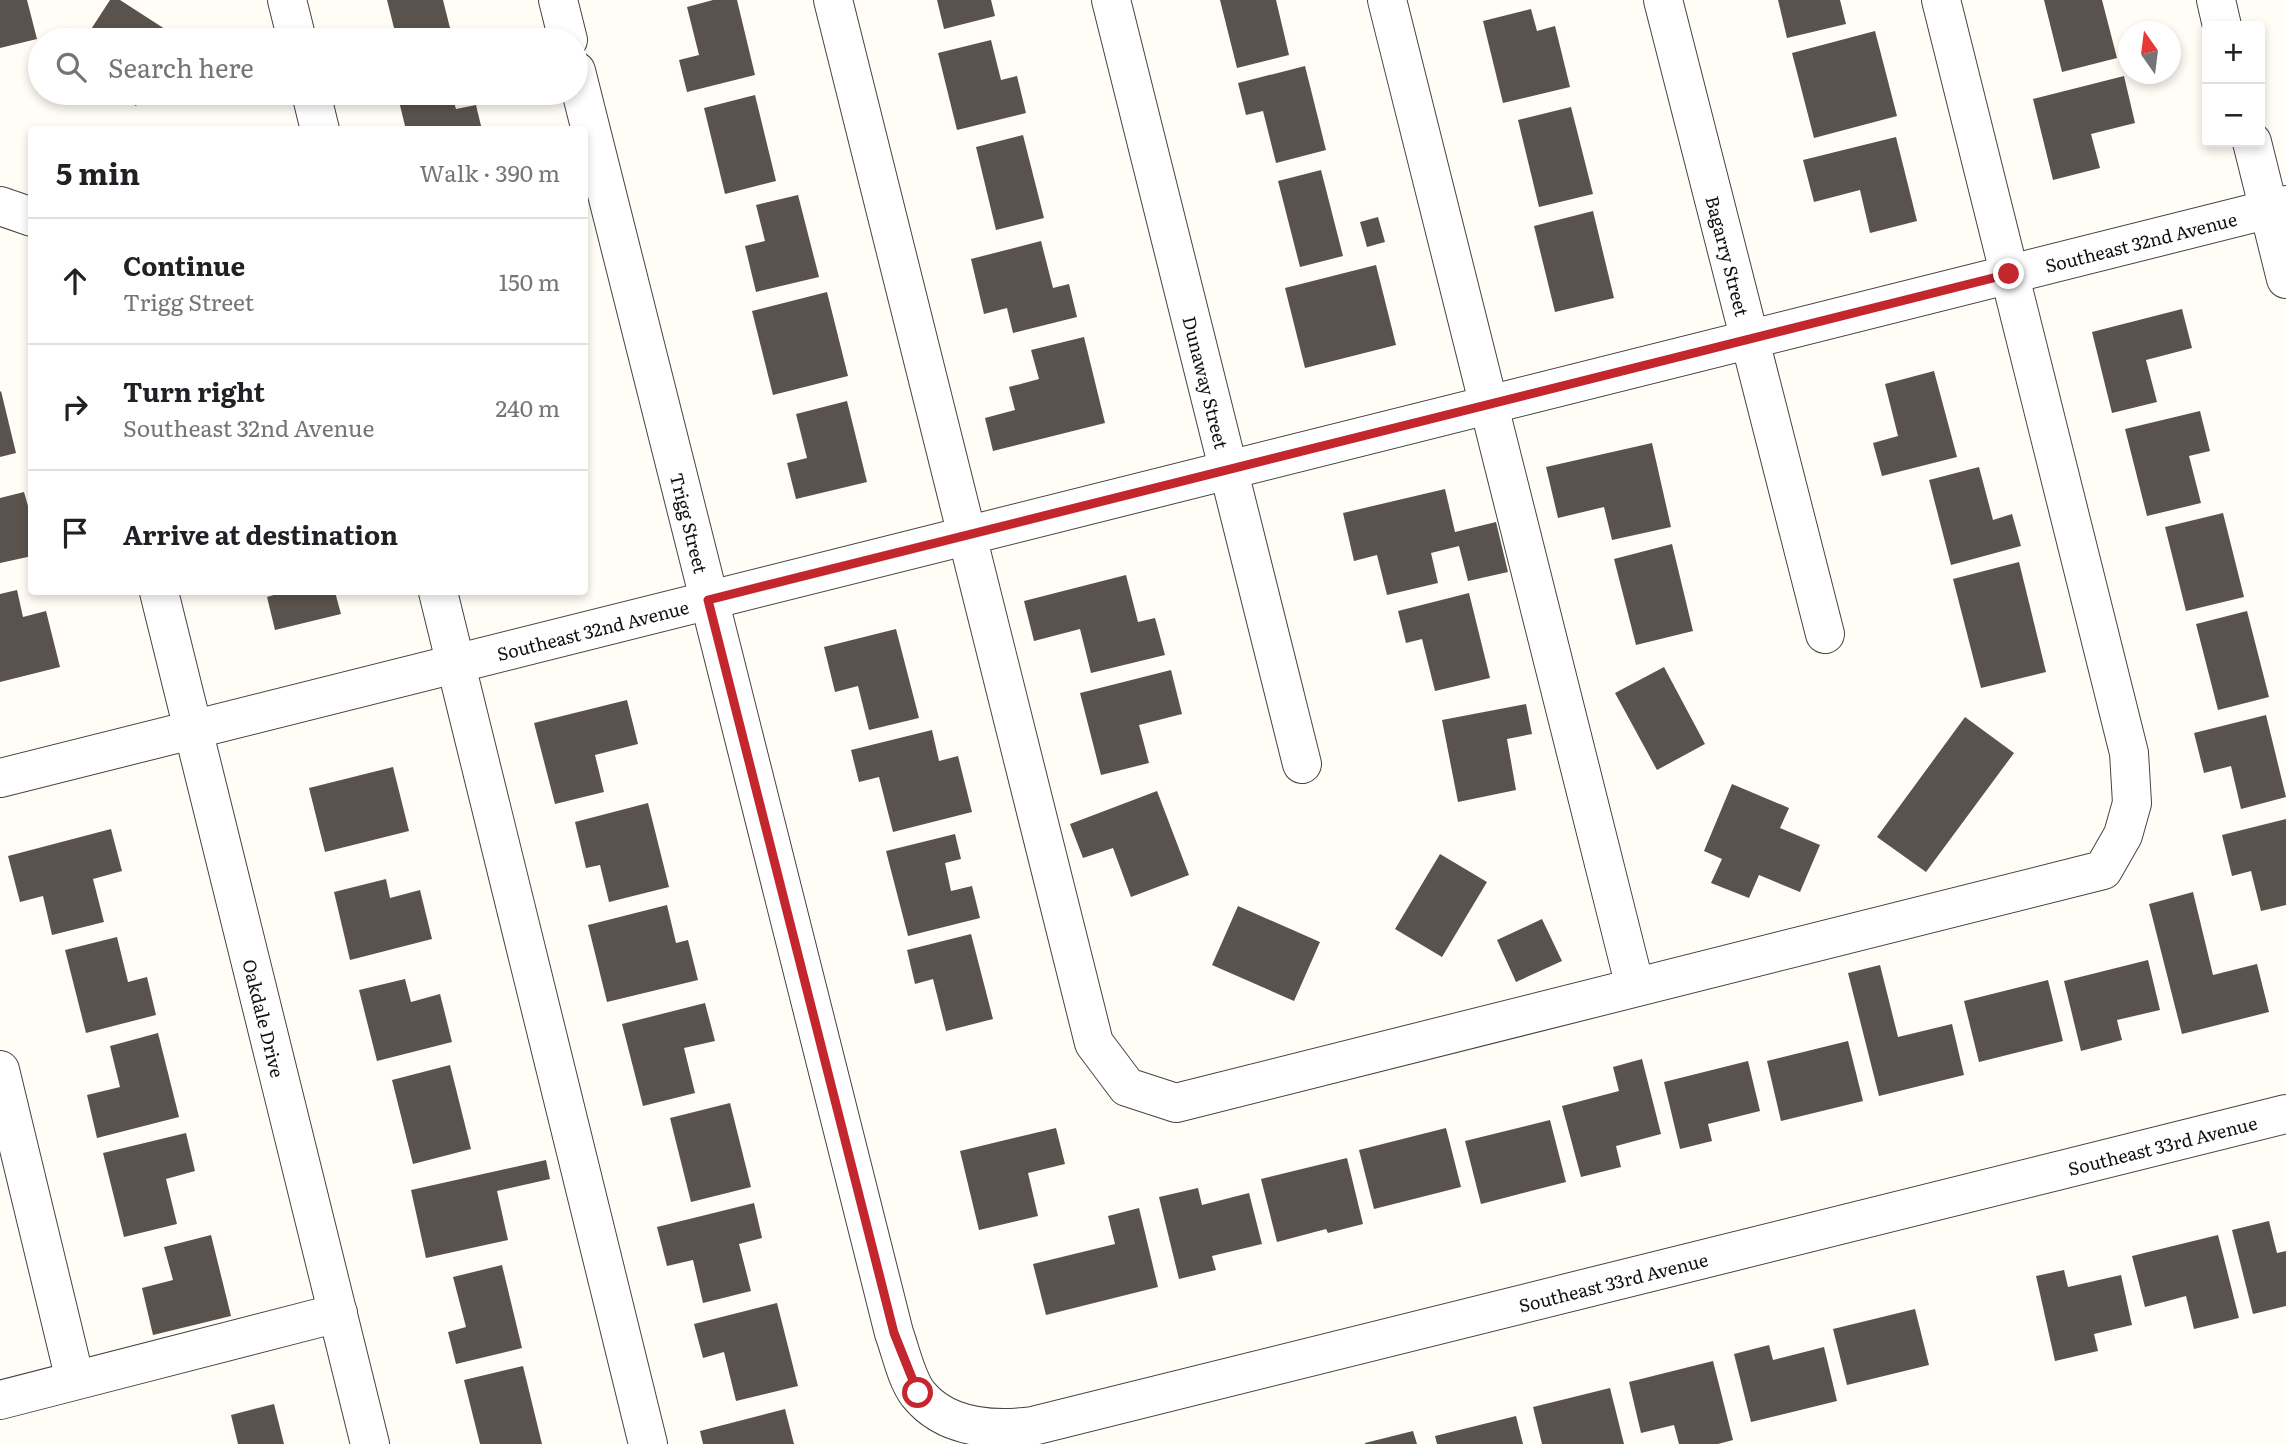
<!DOCTYPE html>
<html lang="en">
<head>
<meta charset="utf-8">
<style>
	:root { --surface:#fff; --page:#f6f6f6; --text:#202124; --muted:#757577; --line:#e0e0e0 }
	body { margin:0; font-family:Literata,serif; background:var(--page); color:var(--text) }
	.controls { position:absolute; right:21px; top:21px; display:grid; overflow:hidden; border-radius:7px; box-shadow:0 4px 10px #0003 }
	.controls button { width:63px; height:63px; display:grid; place-items:center; padding:0; border:0; border-bottom:2px solid var(--line); background:var(--surface); color:var(--text); font:35px sans-serif }
	.compass { position:absolute; left:2118px; top:21px; width:63px; height:63px; border-radius:50%; background:var(--surface); box-shadow:0 4px 10px #0003; rotate:346deg }
	.stop { position:absolute; width:21px; height:21px; margin:-16px; border:5px solid #c4262e; border-radius:50%; background:#fff }
	.stop.end { background:#c4262e; border-color:#fff; box-shadow:0 2px 7px #0008 }
	.list { margin:0; padding:0; list-style:none }
	h2 { display:flex; justify-content:space-between; align-items:center; height:91px; margin:0; padding:0 28px; font-size:30px }
	h2 small { font-size:23px; font-weight:400; color:var(--muted) }
	.list li { display:grid; grid-template-columns:46px 1fr auto; gap:21px; align-items:center; box-sizing:border-box; height:126px; padding:0 28px; border-top:2px solid var(--line) }
	.list b { display:block; font-size:26px; white-space:nowrap }
	.list p { margin:0; font-size:23px; white-space:nowrap; color:var(--muted) }
	.list em { font-size:23px; font-style:normal; color:var(--muted) }
	.icon { flex:none; width:38px; height:38px; fill:none; stroke:currentColor; stroke-width:2; stroke-linecap:round; stroke-linejoin:round }
	.map { position:relative; flex:none; width:2286px; height:1444px; overflow:hidden }
	.search { position:absolute; background:var(--surface); box-shadow:0 4px 10px #0003; left:28px; top:28px; width:560px; height:77px; display:flex; align-items:center; gap:18px; box-sizing:border-box; padding:0 24px; border-radius:38px; color:var(--muted); font-size:26px }
	.panel { position:absolute; background:var(--surface); box-shadow:0 4px 10px #0003; left:28px; top:126px; width:560px; height:469px; border-radius:7px }
	.map>svg:first-child { display:block }
</style>
</head>
<body>
<div class="map">
<svg width="2286" height="1444" viewBox="0 0 2286 1444">
	<rect width="100%" height="100%" fill="#fffdf5"/>
	<path fill="#5a524d" d="M0 0H27L37 39 0 48Z
		M110 0H120L182 40H84Z
		M387 0H443L453 40H397Z
		M713 0H737L755 75 687 92 679 60 699 55 687 7Z
		M937 0H991L995 16 944 29Z
		M1220 0H1276L1289 55 1237 68Z
		M1778 0H1840L1846 24 1787 38Z
		M2044 0H2102L2117 58 2062 72Z
		M1531 9 1537 31 1555 26 1570 87 1503 103 1483 21Z
		M1875 31 1897 116 1814 138 1792 53Z
		M991 40 1001 80 1017 76 1026 113 957 130 938 53Z
		M1305 66 1326 150 1276 163 1263 111 1246 115 1238 83Z
		M2124 76 2135 123 2091 134 2100 168 2053 180 2033 99Z
		M115 93H145L136 106Z
		M397 93H451L456 109 476 105 482 130H406Z
		M755 95 776 181 725 194 704 108Z
		M1571 107 1593 194 1539 207 1518 120Z
		M1023 135 1044 218 996 230 976 147Z
		M1896 137 1917 221 1870 233 1860 190 1814 202 1803 160Z
		M1321 170 1343 256 1300 267 1278 181Z
		M798 195 819 277 756 292 745 246 765 241 756 205Z
		M1593 211 1614 298 1555 312 1534 226Z
		M1378 217 1385 242 1367 247 1360 222Z
		M1041 241 1053 288 1069 284 1077 317 1013 333 1007 308 984 314 971 259Z
		M1376 265 1396 345 1305 368 1285 288Z
		M827 292 848 376 773 395 752 311Z
		M2182 309 2192 348 2146 360 2157 402 2112 413 2092 332Z
		M1084 337 1105 423 993 451 985 418 1015 410 1009 387 1039 379 1031 350Z
		M1934 371 1957 457 1882 476 1873 443 1898 436 1885 384Z
		M1 391 16 453 0 457V392Z
		M847 401 867 482 796 499 787 463 807 458 796 414Z
		M2200 411 2210 451 2189 456 2201 503 2147 516 2125 429Z
		M1652 443 1671 527 1612 540 1604 507 1558 518 1546 467Z
		M1979 467 1993 520 2012 514 2021 546 1951 565 1929 480Z
		M1445 489 1455 532 1496 522 1508 572 1468 581 1459 546 1431 553 1438 583 1387 595 1377 555 1354 561 1343 513Z
		M24 492 32 520V556L0 563V498Z
		M2223 513 2244 597 2186 611 2165 527Z
		M1672 544 1693 631 1636 645 1614 559Z
		M2019 562 2046 672 1981 688 1953 579Z
		M1126 575 1138 622 1155 618 1165 655 1091 673 1080 629 1034 641 1024 601Z
		M17 590 23 617 46 611 60 667 0 682V594Z
		M284 592H335L341 614 275 630 267 597Z
		M1469 593 1490 678 1435 691 1422 639 1406 643 1398 611Z
		M2247 611 2269 697 2218 710 2196 624Z
		M896 629 919 718 869 730 858 686 835 692 824 647Z
		M1664 667 1705 744 1657 770 1615 693Z
		M1171 670 1182 714 1139 725 1149 763 1101 775 1080 693Z
		M627 700 638 744 595 755 604 792 555 804 534 723Z
		M1526 704 1532 734 1507 739 1516 790 1458 802 1442 720Z
		M2266 715 2286 797 2241 809 2231 766 2204 773 2194 733Z
		M1965 717 2014 753 1926 872 1877 837Z
		M932 730 939 761 958 756 972 812 893 832 879 777 859 782 851 750Z
		M393 767 409 831 325 852 309 788Z
		M1732 784 1789 808 1780 828 1820 845 1800 892 1759 875 1749 898 1711 883 1722 859 1704 851Z
		M1157 791 1189 875 1131 897 1113 848 1083 858 1070 824Z
		M648 803 669 887 609 902 600 865 586 868 575 822Z
		M2286 819V905L2261 911 2251 871 2232 876 2222 835Z
		M111 829 122 871 93 879 104 922 52 935 43 896 20 902 8 856Z
		M955 834 961 859 945 863 951 891 972 886 980 918 908 936 886 851Z
		M1440 854 1487 882 1442 957 1395 929Z
		M386 879 390 898 420 890 432 939 350 960 334 892Z
		M2193 892 2213 975 2257 964 2269 1012 2182 1034 2149 904Z
		M667 905 676 943 688 940 698 980 607 1002 588 925Z
		M1238 906 1320 942 1294 1001 1212 965Z
		M1542 919 1562 961 1516 982 1497 940Z
		M971 934 993 1019 946 1031 933 979 915 984 907 950Z
		M117 937 128 982 147 977 156 1015 86 1033 65 950Z
		M2148 960 2160 1010 2117 1020 2122 1040 2081 1051 2064 981Z
		M1880 965 1898 1037 1952 1024 1964 1075 1879 1096 1848 973Z
		M405 979 411 1002 440 994 452 1042 377 1061 359 990Z
		M2048 980 2063 1041 1979 1062 1964 1001Z
		M705 1003 715 1041 684 1048 695 1093 643 1106 622 1024Z
		M158 1033 179 1117 97 1138 87 1095 120 1087 110 1046Z
		M1848 1041 1863 1101 1781 1121 1767 1061Z
		M1642 1059 1661 1134 1616 1146 1621 1167 1581 1177 1562 1106 1619 1091 1613 1067Z
		M1748 1061 1760 1111 1708 1124 1712 1141 1680 1149 1664 1082Z
		M450 1065 471 1149 413 1164 392 1080Z
		M730 1103 751 1187 691 1202 670 1118Z
		M1550 1120 1566 1182 1481 1204 1465 1141Z
		M1056 1128 1065 1164 1028 1173 1038 1216 979 1230 960 1151Z
		M1446 1128 1461 1187 1374 1209 1359 1150Z
		M186 1133 195 1171 166 1179 177 1224 124 1237 103 1153Z
		M1347 1158 1363 1224 1328 1233 1326 1229 1277 1242 1261 1179Z
		M546 1160 550 1179 497 1191 508 1240 426 1258 411 1190Z
		M1198 1188 1202 1205 1249 1193 1262 1244 1212 1256 1216 1270 1179 1279 1159 1197Z
		M754 1203 762 1238 739 1244 751 1291 703 1303 693 1260 667 1266 657 1227Z
		M1139 1208 1158 1287 1046 1315 1033 1264 1115 1244 1108 1216Z
		M2269 1221 2277 1253 2286 1251V1306L2253 1314 2232 1230Z
		M211 1235 231 1316 153 1335 142 1288 173 1280 164 1247Z
		M2218 1235 2239 1318 2194 1329 2186 1296 2145 1307 2132 1256Z
		M502 1265 522 1348 456 1364 448 1332 466 1327 453 1277Z
		M2064 1270 2068 1287 2121 1275 2132 1325 2094 1334 2098 1351 2055 1361 2036 1276Z
		M777 1303 798 1386 736 1401 724 1352 703 1358 694 1324Z
		M1915 1309 1929 1365 1847 1385 1833 1329Z
		M1769 1345 1773 1360 1824 1347 1837 1401 1751 1422 1734 1354Z
		M1713 1361 1733 1440 1718 1444H1679L1674 1425 1641 1433 1629 1382Z
		M523 1366 542 1444H480L464 1380Z
		M1610 1388 1624 1444H1542L1533 1407Z
		M274 1404 284 1444H238L231 1415Z
		M785 1409 794 1444H703L700 1431Z
		M1516 1416 1523 1444H1437L1435 1436Z
		M1413 1431 1417 1444H1365V1443Z"/>
	<g fill="none" stroke-linecap="round" stroke-linejoin="round">
		<g stroke="#444" stroke-width="40">
			<g id="minor">
				<path d="M287 0 297 40"/>
				<path d="M558 0 568 40"/>
				<path d="M833 0 1094 1043 1127 1087 1176 1103 2103 870 2123 835 2132 803 2129 753 1941 0"/>
				<path id="s1" d="M1111 0 1302 764"/>
				<path d="M1387 0 1635 987"/>
				<path id="s2" d="M1663 0 1825 634"/>
				<path d="M2216 0 2222 26"/>
				<path id="s3" d="M576 71 894 1333C901 1352 906 1378 918 1394 946 1429 993 1431 1033 1426L2286 1114"/>
				<path d="M311 93 320 130"/>
				<path d="M2252 142 2286 279"/>
				<path d="M0 206 32 217"/>
				<path id="s4" d="M159 592 370 1444"/>
				<path d="M438 592 648 1444"/>
				<path id="s5" d="M0 778 2286 205"/>
				<path d="M0 1070 75 1380"/>
				<path d="M0 1400 338 1313"/>
			</g>
		</g>
		<use href="#minor" stroke="#fff" stroke-width="38"/>
	</g>
	<g fill="none" stroke-linecap="round" stroke-linejoin="round">
		<path stroke="#c4262e" stroke-width="9" d="M918 1393 894 1333 708 600 2009 274"/>
	</g>
	<g text-anchor="middle" dominant-baseline="central" stroke-width="7" stroke-linejoin="round" paint-order="stroke">
		<g font-size="18" fill="#111" stroke="#fff">
			<text stroke="none"><textPath href="#s5" startOffset="2207">Southeast 32nd Avenue</textPath></text>
			<text stroke="none"><textPath href="#s2" startOffset="264">Bagarry Street</textPath></text>
			<text stroke="none"><textPath href="#s1" startOffset="394">Dunaway Street</textPath></text>
			<text stroke="none"><textPath href="#s3" startOffset="466">Trigg Street</textPath></text>
			<text stroke="none"><textPath href="#s5" startOffset="611">Southeast 32nd Avenue</textPath></text>
			<text stroke="none"><textPath href="#s4" startOffset="439">Oakdale Drive</textPath></text>
			<text stroke="none"><textPath href="#s3" startOffset="2656">Southeast 33rd Avenue</textPath></text>
			<text stroke="none"><textPath href="#s3" startOffset="2090">Southeast 33rd Avenue</textPath></text>
		</g>
	</g>
</svg>
<div class="controls">
<button>+</button>
<button>−</button>
</div>
<svg class="compass" viewBox="-18 -18 36 36"><path d="M0-13l5 13h-10z" fill="#e53935"/><path d="M0 13l5-13h-10z" fill="#757577"/></svg>
<div class="stop" style="left:918px;top:1393px"></div>
<div class="stop end" style="left:2009px;top:274px"></div>
<div class="search"><svg class="icon" aria-label="search" viewBox="0 0 24 24"><circle cx="10" cy="10" r="6"/><path d="M15 15l6 6"/></svg>Search here</div>
<section class="panel">
<h2>5 min<small>Walk · 390 m</small></h2>
<ul class="list">
<li><svg class="icon" aria-label="ahead" viewBox="0 0 24 24"><path d="M12 20V5M6 11l6-6 6 6"/></svg><div><b>Continue</b><p>Trigg Street</p></div><em>150 m</em></li>
<li><svg class="icon" aria-label="right" viewBox="0 0 24 24"><path d="M7 20v-9h11M14 6l5 5-5 5"/></svg><div><b>Turn right</b><p>Southeast 32nd Avenue</p></div><em>240 m</em></li>
<li><svg class="icon" aria-label="arrive" viewBox="0 0 24 24"><path d="M6 21V4h12l-3 4 3 4H6"/></svg><div><b>Arrive at destination</b></div></li>
</ul>
</section>
</div>
</body>
</html>
